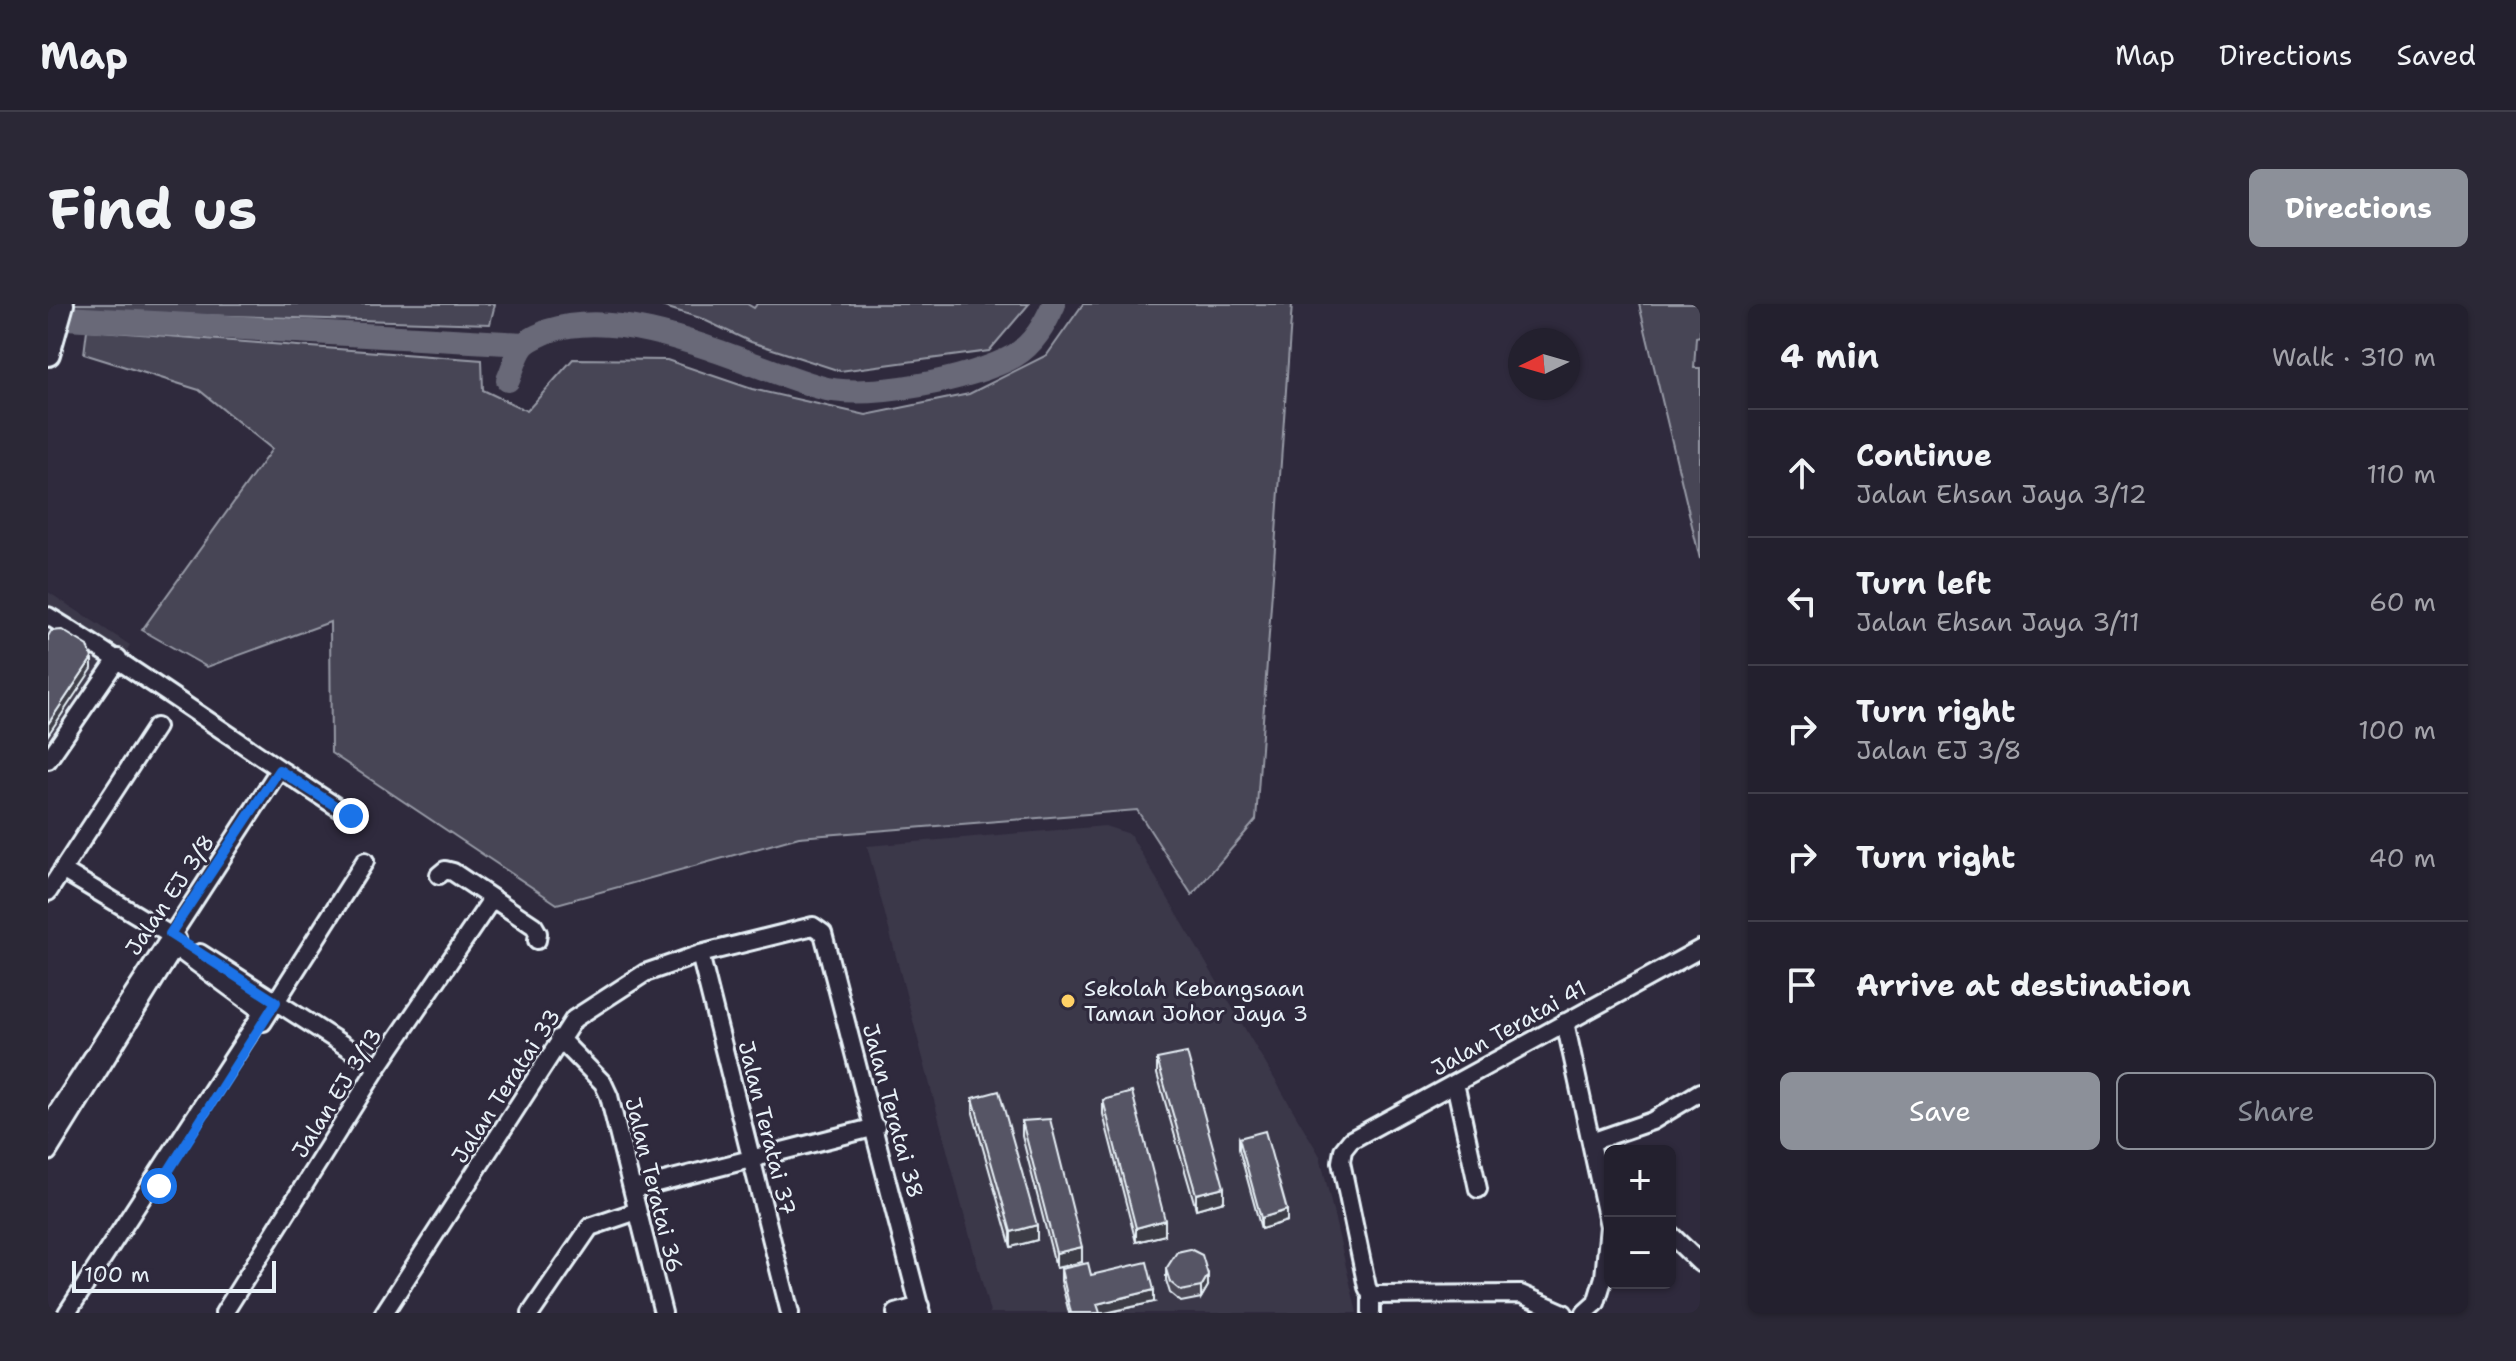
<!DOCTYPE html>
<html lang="en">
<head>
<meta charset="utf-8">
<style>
	:root { --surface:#23202e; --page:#2b2836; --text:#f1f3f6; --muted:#a3a3aa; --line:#403e4a; --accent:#8c9099 }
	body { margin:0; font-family:"Shantell Sans",sans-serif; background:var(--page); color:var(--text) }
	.controls { position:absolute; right:24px; bottom:24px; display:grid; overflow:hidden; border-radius:12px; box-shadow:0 2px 6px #0004 }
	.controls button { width:72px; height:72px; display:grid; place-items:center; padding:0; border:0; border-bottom:2px solid var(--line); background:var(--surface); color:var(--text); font:40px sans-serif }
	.compass { position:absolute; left:1460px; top:24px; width:72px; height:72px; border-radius:50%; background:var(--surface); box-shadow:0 2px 6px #0004; rotate:265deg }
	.scale { position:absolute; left:24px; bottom:20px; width:204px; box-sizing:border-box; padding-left:8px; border:4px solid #e8f1f8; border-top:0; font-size:22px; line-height:28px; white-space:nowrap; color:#e8f1f8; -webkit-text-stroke:6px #2f2a3d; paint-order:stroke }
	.stop { position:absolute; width:24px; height:24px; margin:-18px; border:6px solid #1a73e8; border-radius:50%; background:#fff }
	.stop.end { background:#1a73e8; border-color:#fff; box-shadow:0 2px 8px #0008 }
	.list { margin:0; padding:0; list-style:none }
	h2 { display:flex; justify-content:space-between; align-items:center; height:104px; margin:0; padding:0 32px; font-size:34px }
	h2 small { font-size:26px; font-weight:400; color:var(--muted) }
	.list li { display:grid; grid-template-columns:52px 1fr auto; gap:24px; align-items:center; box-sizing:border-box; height:128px; padding:0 32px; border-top:2px solid var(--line) }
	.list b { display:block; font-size:30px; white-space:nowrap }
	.list p { margin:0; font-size:26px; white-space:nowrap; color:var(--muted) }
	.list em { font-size:26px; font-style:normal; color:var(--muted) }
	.actions { display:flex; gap:16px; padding:24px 32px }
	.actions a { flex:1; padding:18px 0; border:2px solid var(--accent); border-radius:12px; text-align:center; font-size:28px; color:var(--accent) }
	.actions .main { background:var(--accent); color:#fff }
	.icon { flex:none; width:44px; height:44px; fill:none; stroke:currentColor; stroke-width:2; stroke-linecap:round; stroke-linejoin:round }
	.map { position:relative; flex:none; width:1652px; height:1009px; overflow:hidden; border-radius:12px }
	header { display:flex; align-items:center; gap:48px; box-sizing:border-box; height:112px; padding:0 40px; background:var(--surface); border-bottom:2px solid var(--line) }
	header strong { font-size:38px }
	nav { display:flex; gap:44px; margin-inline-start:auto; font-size:28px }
	.intro { display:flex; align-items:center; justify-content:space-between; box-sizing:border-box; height:192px; padding:0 48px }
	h1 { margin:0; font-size:56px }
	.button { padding:20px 36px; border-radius:12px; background:var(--accent); color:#fff; font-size:28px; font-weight:700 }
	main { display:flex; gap:48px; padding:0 48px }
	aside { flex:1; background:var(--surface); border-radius:12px; box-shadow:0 2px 6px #0004 }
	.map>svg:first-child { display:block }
</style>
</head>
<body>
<header>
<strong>Map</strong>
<nav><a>Map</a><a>Directions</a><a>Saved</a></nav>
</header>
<div class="intro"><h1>Find us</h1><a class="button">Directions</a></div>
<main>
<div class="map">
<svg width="1652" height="1009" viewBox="0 0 1652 1009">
	<rect width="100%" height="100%" fill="#2f2a3d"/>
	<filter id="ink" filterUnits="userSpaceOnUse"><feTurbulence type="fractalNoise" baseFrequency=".0125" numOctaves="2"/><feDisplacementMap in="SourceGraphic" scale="16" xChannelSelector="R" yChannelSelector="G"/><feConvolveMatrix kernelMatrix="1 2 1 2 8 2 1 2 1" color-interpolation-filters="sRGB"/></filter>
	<g filter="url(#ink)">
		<path fill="#3b3749" d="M0 288 82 341 0 465Z
			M1057 522 1082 530 1272 852 1309 1009H942L819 542Z"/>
		<path fill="#464455" stroke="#979aa6" stroke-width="2" d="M22 0H447L442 20 20 7Z
			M607 0H699L706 4 709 0H981L941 47 792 67 703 38 652 14Z
			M1035 0H1244L1208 516 1144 591 1089 506 751 533 509 600 283 449 282 318 159 363 94 326 224 145 151 86 36 50 39 26 434 56 435 86 479 107 525 55 619 56 704 85 818 111 921 90 999 51Z
			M1591 0H1652V32L1648 33 1646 64H1652V255Z"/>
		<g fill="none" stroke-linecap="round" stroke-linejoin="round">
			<path stroke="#696978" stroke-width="24" d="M0 13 476 40
				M460 76C465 65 468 51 475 42 480 35 493 31 500 27 581 0 693 60 771 83 817 97 925 75 966 52 986 40 997 20 1006 0"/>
			<g stroke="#e8f1f8" stroke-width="22">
				<path id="street" d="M0 312C104 375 201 447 303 512
					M0 456 70 354
					M14 566 129 635
					M391 571 397 566 405 568 486 622 490 629 489 636
					M0 588 108 423
					M152 649 330 763
					M652 650 742 1009
					M215 718 317 557
					M1517 718 1561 922 1556 973 1548 999 1537 1009
					M511 734 555 779 561 792 615 1009
					M1407 779 1430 885
					M0 822 231 466
					M1543 838 1604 817 1652 788
					M0 848 127 643 215 708 19 1009
					M585 885 828 823
					M1622 930 1652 959
					M1323 991 1473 990 1516 1009
					M176 1009 330 763 444 595
					M336 1009 526 715 597 669 652 650 765 622 775 629 873 1009
					M483 1009 542 923 589 907
					M848 1009 872 1002
					M1323 1009V991L1319 983 1293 858 1295 846 1303 836 1652 645"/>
			</g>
			<g stroke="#e8f1f8" stroke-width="28">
				<path id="secondary" d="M0 50 14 0"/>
			</g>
			<use href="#street" stroke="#2f2a3d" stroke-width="16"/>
			<use href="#secondary" stroke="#2f2a3d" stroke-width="22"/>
		</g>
		<path fill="#4b4957" stroke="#e8f1f8" stroke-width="2" d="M1109 755 1176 897 1148 905 1109 770Z
			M925 794 989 936 963 943 925 809Z
			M1055 796 1117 931 1088 938 1055 810Z
			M974 817 1034 958 1008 964 974 832Z
			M1191 834 1239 917 1213 925 1191 845Z
			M1013 965 1043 971 1106 998 1057 1009H1021L1013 977Z
			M1118 965 1160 982 1153 994 1133 998 1122 989 1118 976Z"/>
		<path fill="#3d3c47" stroke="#e8f1f8" stroke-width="2" d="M44 354V365L0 431V420Z
			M1176 883V897L1148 905V890Z
			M1239 906V917L1213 925V914Z
			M1117 916V931L1088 938V924Z
			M989 921V936L963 943V928Z
			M1034 943V958L1008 964V949Z
			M1160 971V982L1153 994V983Z
			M1106 986V998L1057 1009H1049V1000Z"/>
		<path fill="#575565" stroke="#e8f1f8" stroke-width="2" d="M14 326 40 342 44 354 0 420V332L3 327Z
			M1139 749 1176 883 1148 890 1109 755Z
			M951 787 989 921 963 928 925 794Z
			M1084 788 1117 916 1088 924 1055 796Z
			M1002 815 1034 943 1008 949 974 817Z
			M1217 827 1239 906 1213 914 1191 834Z
			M1142 945 1154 951 1160 971 1153 983 1133 987 1122 978 1118 965 1129 948Z
			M1099 958 1106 986 1049 1000 1052 1009H1023L1013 965 1040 959 1043 971Z"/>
	</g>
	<g fill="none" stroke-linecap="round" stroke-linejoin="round" filter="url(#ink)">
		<path stroke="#1a73e8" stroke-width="10" d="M111 882 228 698 122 630 231 466 303 512"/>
	</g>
	<circle fill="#ffd166" stroke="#2f2a3d" stroke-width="3" cx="1020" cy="697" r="8"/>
	<g text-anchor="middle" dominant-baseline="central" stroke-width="6" stroke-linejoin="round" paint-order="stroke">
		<g font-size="22" fill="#e8f1f8" stroke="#2f2a3d">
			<text transform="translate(122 591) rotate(-56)">Jalan EJ 3/8</text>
			<text transform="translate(1461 724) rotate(-29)">Jalan Teratai 41</text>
			<text transform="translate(458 782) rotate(-57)">Jalan Teratai 33</text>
			<text transform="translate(289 789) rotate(-58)">Jalan EJ 3/13</text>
			<text transform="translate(845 807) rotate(75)">Jalan Teratai 38</text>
			<text transform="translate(719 824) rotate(76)">Jalan Teratai 37</text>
			<text transform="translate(606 881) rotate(76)">Jalan Teratai 36</text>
		</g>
		<g font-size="22" fill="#e8f1f8" stroke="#2f2a3d" text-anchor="start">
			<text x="1036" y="684">Sekolah Kebangsaan<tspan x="1036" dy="25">Taman Johor Jaya 3</tspan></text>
		</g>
	</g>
</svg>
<div class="controls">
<button>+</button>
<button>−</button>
</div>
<svg class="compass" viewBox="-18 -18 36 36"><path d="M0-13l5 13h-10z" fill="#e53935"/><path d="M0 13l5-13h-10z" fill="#a3a3aa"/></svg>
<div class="scale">100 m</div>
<div class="stop" style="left:111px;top:882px"></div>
<div class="stop end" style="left:303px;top:512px"></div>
</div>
<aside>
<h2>4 min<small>Walk · 310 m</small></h2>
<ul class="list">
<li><svg class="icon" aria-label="ahead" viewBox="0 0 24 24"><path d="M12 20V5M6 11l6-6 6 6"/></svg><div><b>Continue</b><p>Jalan Ehsan Jaya 3/12</p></div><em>110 m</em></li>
<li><svg class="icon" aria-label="left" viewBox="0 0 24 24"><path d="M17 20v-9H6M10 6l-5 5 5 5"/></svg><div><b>Turn left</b><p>Jalan Ehsan Jaya 3/11</p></div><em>60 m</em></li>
<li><svg class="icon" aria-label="right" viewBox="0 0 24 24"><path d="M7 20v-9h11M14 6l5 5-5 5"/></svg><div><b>Turn right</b><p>Jalan EJ 3/8</p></div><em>100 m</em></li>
<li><svg class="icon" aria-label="right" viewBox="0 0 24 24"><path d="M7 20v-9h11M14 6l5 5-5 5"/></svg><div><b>Turn right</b></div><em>40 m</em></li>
<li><svg class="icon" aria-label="arrive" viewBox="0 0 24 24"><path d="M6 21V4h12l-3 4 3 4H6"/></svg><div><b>Arrive at destination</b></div></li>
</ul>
<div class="actions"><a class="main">Save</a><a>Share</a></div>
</aside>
</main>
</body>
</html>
